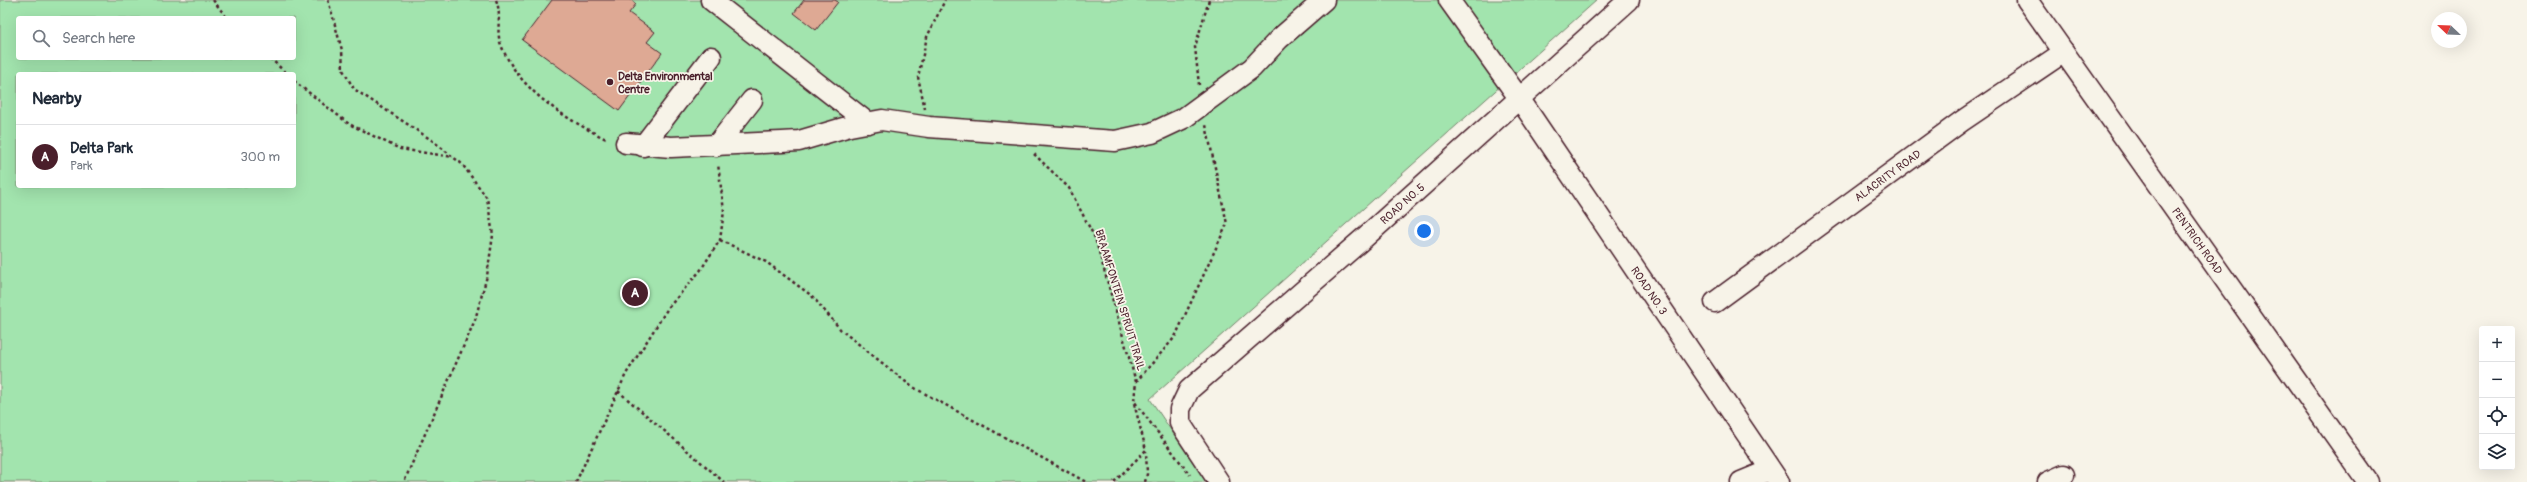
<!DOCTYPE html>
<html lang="en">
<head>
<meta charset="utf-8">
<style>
	:root { --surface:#fff; --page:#f2f2f3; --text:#1f2937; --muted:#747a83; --line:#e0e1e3; --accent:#4a1f2b }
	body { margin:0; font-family:Pangolin,sans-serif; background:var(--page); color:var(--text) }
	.controls { position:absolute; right:12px; bottom:12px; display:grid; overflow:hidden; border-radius:4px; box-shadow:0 4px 16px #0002 }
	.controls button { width:36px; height:36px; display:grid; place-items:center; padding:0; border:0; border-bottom:1px solid var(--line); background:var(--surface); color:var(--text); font:20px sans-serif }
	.compass { position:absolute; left:2431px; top:12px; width:36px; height:36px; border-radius:50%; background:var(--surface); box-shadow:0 4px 16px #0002; rotate:293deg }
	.you { position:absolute; left:1424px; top:231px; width:14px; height:14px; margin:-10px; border:3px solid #fff; border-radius:50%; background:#1a73e8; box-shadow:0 0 0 6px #1a73e833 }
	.badge { display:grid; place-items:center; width:26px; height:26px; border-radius:50%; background:var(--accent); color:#fff; font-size:13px; font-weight:700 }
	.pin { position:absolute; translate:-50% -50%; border:2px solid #fff; box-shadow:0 1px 4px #0006 }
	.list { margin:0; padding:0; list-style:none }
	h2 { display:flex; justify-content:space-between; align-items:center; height:52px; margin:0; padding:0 16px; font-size:17px }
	h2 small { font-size:13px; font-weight:400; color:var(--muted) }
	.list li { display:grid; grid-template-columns:26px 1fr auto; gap:12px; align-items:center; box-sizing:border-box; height:64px; padding:0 16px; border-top:1px solid var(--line) }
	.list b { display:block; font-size:15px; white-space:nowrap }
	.list p { margin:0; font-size:13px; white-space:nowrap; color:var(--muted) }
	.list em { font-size:13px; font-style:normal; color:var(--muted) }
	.icon { flex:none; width:22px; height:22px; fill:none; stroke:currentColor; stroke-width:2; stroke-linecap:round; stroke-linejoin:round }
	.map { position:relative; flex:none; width:2527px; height:482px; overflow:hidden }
	.search { position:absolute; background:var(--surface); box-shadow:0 4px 16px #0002; left:16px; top:16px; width:280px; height:44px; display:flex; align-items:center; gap:10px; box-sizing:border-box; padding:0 14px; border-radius:4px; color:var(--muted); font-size:15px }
	.panel { position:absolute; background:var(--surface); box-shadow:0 4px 16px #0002; left:16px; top:72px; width:280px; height:116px; border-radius:4px }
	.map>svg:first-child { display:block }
</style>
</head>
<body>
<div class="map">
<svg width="2527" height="482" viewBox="0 0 2527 482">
	<rect width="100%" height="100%" fill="#f7f3e8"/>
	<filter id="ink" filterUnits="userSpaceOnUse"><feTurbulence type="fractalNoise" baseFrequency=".025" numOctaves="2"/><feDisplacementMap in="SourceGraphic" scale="8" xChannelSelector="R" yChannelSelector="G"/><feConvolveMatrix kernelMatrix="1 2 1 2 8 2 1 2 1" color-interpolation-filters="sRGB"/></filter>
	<g filter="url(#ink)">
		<path fill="#a2e4ae" stroke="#76826c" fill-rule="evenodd" d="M0 0H1597L1150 399 1206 482H0ZM18 18H294V58H18ZM18 74H294V186H18Z"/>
		<path fill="#dea994" stroke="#4a1f2b" d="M552 0H631L636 4 629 13 655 32 647 42 662 53 619 111 522 40Z
			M804 0H835L838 2 816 30 794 13Z"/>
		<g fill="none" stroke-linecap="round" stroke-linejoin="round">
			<g stroke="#4a1f2b" stroke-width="23">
				<g id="minor">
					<path d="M711 0 868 123"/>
					<path id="s1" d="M1449 0 1519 98 1779 482"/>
					<path id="s2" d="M2027 0 2368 482"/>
					<path d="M626 143 671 147 782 142 799 141 850 126 882 120 929 127 1115 141 1152 133 1184 118 1252 68 1279 39 1324 0"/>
					<path d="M643 146 711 57"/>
					<path d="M716 146 752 100"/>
					<path id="s3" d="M1715 302 1962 121 2064 52"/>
					<path id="s4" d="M1219 482 1180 423V409L1189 390 1364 238 1629 0"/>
					<path d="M1741 482 1770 470"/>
					<path d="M2048 482 2064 475"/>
				</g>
			</g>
			<path stroke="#4a1f2b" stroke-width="2.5" stroke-dasharray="3 3" stroke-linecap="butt" d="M213 0 227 18
				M328 0 342 50 343 70 354 89 433 141 453 157 462 164 487 198 493 235 487 276 475 320 404 482
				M496 0C502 14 496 29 500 42 517 90 566 119 608 140
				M270 58 287 74
				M294 81 349 124 400 149 453 157
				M1199 85 1195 47 1209 0
				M925 109 918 77 927 37 945 0
				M1034 154 1069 188 1095 238 1136 382 1134 401 1190 475
				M720 240 766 262 812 296 841 330 911 386 1086 482
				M1136 382 1175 337 1227 224 1206 125
				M618 391 724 482
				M576 482 626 374 668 308 700 271 720 240 724 211 718 164
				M1114 482 1146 450 1134 403
				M1145 482 1147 474 1146 451"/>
			<use href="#minor" stroke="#f7f3e8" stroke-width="20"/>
		</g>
	</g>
	<circle fill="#4a1f2b" stroke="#f7f3e8" stroke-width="1.5" cx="610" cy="82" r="4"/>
	<g text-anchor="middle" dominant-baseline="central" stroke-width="3.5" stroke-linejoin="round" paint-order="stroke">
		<g font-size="11" font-weight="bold" fill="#4a1f2b" stroke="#f7f3e8" text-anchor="start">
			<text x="618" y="76">Delta Environmental<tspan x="618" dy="13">Centre</tspan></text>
		</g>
		<g font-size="11" fill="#4a1f2b" stroke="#f7f3e8">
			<text stroke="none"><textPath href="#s3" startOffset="214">ALACRITY ROAD</textPath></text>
			<text stroke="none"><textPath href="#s4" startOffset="389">ROAD NO. 5</textPath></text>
			<text stroke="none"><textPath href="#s2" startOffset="295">PENTRICH ROAD</textPath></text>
			<text stroke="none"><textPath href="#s1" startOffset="353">ROAD NO. 3</textPath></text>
			<text transform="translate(1120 300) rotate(73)">BRAAMFONTEIN SPRUIT TRAIL</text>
		</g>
	</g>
</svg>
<div class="controls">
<button>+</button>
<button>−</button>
<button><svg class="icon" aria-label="locate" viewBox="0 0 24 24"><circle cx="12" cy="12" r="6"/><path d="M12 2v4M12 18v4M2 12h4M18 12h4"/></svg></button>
<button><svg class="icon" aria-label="layers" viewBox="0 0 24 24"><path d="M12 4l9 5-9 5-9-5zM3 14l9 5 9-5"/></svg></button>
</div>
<svg class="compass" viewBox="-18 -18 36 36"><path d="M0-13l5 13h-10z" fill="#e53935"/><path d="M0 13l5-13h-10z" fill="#747a83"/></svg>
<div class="you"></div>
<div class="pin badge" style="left:635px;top:293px">A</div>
<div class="search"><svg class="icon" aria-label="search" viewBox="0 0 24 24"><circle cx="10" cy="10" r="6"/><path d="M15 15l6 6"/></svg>Search here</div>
<section class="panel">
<h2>Nearby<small></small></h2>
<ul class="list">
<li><span class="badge">A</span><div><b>Delta Park</b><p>Park</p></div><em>300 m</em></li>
</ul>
</section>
</div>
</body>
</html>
